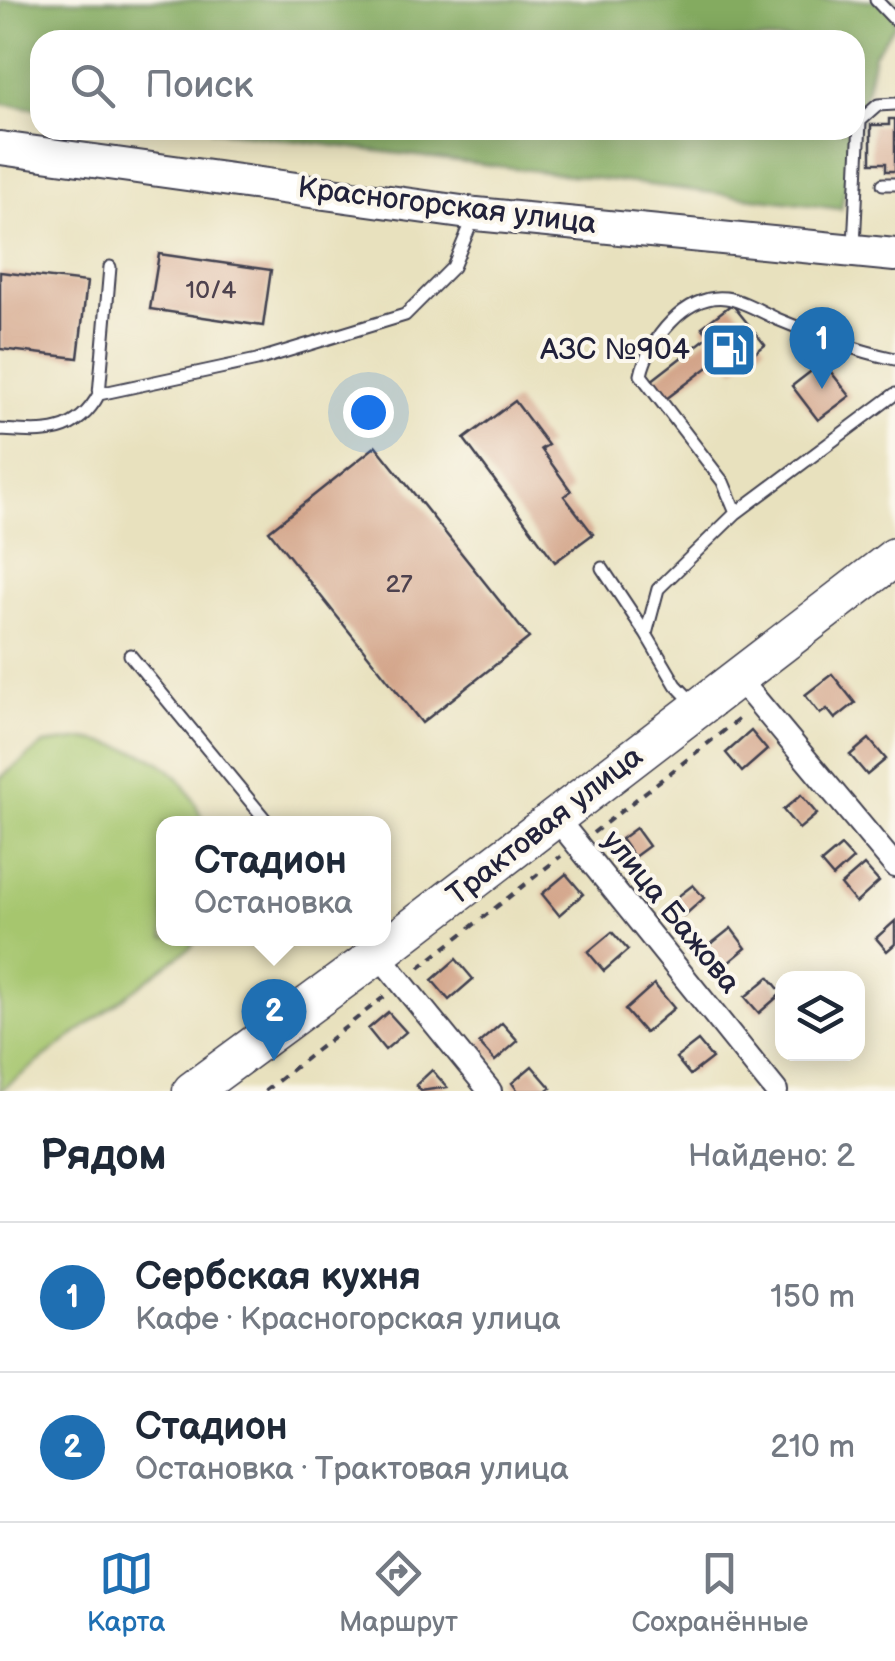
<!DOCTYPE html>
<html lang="ru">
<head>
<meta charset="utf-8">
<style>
	:root { --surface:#fff; --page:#f2f2f3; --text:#1f2937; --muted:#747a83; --line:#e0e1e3; --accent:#1f6fb2 }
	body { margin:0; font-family:"Balsamiq Sans",sans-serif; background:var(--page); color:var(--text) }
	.controls { position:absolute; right:30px; bottom:30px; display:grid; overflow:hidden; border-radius:20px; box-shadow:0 5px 25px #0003 }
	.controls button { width:90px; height:90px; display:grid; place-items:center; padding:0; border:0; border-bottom:2px solid var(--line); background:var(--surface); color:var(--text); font:50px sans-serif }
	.you { position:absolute; left:368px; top:412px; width:35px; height:35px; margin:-25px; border:8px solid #fff; border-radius:50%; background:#1a73e8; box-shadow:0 0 0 15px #1a73e833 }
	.badge { display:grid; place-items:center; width:65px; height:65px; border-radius:50%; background:var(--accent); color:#fff; font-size:32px; font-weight:700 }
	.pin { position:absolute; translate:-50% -82px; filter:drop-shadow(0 2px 5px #0008) }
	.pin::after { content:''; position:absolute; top:52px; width:35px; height:30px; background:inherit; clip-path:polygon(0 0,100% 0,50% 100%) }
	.popup { position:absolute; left:156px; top:816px; width:235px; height:130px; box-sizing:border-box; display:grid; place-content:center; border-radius:20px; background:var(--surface); filter:drop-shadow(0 2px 8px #0005); font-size:32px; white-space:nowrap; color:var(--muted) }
	.popup b { font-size:38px; color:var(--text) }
	.popup::after { content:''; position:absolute; left:50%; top:100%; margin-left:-20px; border:20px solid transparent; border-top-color:var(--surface) }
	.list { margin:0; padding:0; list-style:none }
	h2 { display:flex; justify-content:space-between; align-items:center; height:130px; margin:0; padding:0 40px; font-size:42px }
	h2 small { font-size:32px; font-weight:400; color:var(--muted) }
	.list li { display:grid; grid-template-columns:65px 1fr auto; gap:30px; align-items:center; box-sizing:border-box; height:150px; padding:0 40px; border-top:2px solid var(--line) }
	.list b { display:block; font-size:38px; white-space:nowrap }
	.list p { margin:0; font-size:32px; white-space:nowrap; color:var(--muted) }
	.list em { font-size:32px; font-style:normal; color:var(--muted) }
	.icon { flex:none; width:55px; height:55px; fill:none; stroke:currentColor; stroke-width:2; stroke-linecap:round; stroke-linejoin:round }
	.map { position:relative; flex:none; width:895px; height:1091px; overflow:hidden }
	.search { position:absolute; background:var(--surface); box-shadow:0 5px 25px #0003; left:30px; right:30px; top:30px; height:110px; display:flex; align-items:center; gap:25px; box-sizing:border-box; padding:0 35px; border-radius:30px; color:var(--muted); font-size:38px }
	.sheet { height:430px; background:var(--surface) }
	nav { display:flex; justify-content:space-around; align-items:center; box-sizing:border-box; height:140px; border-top:2px solid var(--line); background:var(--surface); font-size:28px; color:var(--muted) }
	nav a { display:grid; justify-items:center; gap:5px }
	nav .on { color:var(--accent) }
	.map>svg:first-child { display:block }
</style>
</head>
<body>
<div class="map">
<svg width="895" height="1091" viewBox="0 0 895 1091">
	<rect width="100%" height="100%" fill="#fbf7ec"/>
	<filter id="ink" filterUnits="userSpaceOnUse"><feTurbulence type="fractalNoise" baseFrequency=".01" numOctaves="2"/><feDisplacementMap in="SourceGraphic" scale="20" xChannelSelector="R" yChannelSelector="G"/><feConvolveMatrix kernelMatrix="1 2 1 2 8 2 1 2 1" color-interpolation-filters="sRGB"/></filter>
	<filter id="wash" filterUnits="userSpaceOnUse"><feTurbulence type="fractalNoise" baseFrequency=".0048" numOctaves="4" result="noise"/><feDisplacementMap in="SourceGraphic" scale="40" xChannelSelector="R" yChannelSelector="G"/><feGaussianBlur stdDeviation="2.25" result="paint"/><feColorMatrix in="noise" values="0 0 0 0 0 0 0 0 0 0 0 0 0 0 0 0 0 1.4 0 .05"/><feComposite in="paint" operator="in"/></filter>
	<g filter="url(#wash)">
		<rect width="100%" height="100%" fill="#e8e1be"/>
		<path fill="#a6c66e" stroke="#647454" stroke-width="2.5" d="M85 739C149 751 179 760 204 823L164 824V938L194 939 192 946 0 1091V778L44 744Z"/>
		<path fill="#84ab61" stroke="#53664e" stroke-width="2.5" d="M0 0H895V25L874 54 841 209 210 130H855V40H40V109L0 104Z"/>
		<g id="blocks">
			<path fill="#d3a489" d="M889 119H895V171H886V163H871V125H889Z
				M159 254 271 270 263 326 150 309Z
				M0 272 87 282 78 358 0 349Z
				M732 304 765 345 735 369 724 355 666 399 651 381 709 336 702 327Z
				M823 362 850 396 818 420 792 386Z
				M515 401 548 445 541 449 571 491 564 496 593 534 555 562 464 439Z
				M376 446 529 638 422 723 269 531Z
				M832 674 855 703 835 719 827 709 820 714 805 695Z
				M751 731 767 750 742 772 726 753Z
				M869 739 886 759 867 775 850 755Z
				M801 795 817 814 799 829 783 810Z
				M636 828 649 846 634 857 621 839Z
				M841 846 853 859 833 877 821 863Z
				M864 865 879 882 856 903 841 885Z
				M566 874 583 894 559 915 542 894Z
				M693 885 704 898 684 916 672 901Z
				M895 921V944L887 951 876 938Z
				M731 928 746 948 722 968 706 948Z
				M612 932 628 950 604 971 588 952Z
				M456 959 473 979 449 1000 432 980Z
				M769 977 782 993 759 1013 745 997Z
				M654 984 674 1008 645 1033 625 1010Z
				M388 1012 406 1032 385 1050 368 1029Z
				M502 1023 518 1041 495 1061 479 1043Z
				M698 1041 712 1058 690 1075 676 1058Z
				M532 1066 551 1088 547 1091H518L512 1083Z
				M432 1070 447 1087 421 1091 416 1085Z"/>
		</g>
	</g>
	<g filter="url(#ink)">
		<use href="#blocks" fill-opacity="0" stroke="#403f4f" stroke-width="2.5"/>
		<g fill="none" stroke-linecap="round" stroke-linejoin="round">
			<g stroke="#403f4f" stroke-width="15">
				<path id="lane" d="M876 0 895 20
					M883 184H895
					M854 246 860 121 878 105 895 104
					M99 394 110 267
					M0 430C43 433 76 437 99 394L257 360 405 315 453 267 474 217
					M736 513 723 482 641 375C648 341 686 293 726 298 742 300 762 312 777 319 816 335 853 350 895 359
					M602 568 646 634
					M130 655 269 824
					M695 705 676 685 646 634 658 589 736 513 895 394"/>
			</g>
			<g stroke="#403f4f" stroke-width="26">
				<path id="street" d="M738 678 895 866
					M556 818 776 1091
					M378 954 490 1091"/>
			</g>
			<g stroke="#403f4f" stroke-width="36">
				<path id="secondary" d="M0 148 476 214 895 255"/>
			</g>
			<g stroke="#403f4f" stroke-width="41">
				<path id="primary" d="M192 1091 378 954 895 557"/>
			</g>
			<path stroke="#403f4f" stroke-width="4" stroke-dasharray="8 8" stroke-linecap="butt" d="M593 833 743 716
				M419 968 561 856
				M265 1091 385 996"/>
			<use href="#lane" stroke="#fff" stroke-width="11"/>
			<use href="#street" stroke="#fff" stroke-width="22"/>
			<use href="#secondary" stroke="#fff" stroke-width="32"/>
			<use href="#primary" stroke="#fff" stroke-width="38"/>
		</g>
	</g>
	<defs>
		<g id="fuel-square" transform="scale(2.875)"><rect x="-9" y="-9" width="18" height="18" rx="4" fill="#1f6fb2" stroke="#fbf7ec"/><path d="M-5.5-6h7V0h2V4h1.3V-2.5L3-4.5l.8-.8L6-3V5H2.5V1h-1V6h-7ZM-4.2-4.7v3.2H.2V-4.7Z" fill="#fff"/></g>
	</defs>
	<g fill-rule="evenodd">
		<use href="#fuel-square" x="729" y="350"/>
	</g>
	<g text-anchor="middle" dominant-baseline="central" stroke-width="8" stroke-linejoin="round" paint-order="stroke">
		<g font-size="25" fill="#4e424e">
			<text x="211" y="290">10/4</text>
			<text x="399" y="584">27</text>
		</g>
		<g font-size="30" fill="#22223b" stroke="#fbf7ec">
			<text transform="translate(447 206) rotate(7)">Красногорская улица</text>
			<text transform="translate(545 826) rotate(-38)">Трактовая улица</text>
			<text transform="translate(671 912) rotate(51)">улица Бажова</text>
		</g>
		<g font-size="30" fill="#22223b" stroke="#fbf7ec" text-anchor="end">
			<text x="690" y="350">АЗС №904</text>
		</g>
	</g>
</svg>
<div class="controls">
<button><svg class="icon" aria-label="layers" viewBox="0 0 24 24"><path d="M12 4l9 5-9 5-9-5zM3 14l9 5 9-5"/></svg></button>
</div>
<div class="you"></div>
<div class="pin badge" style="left:822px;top:389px">1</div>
<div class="pin badge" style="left:274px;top:1061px">2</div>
<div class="popup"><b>Стадион</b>Остановка</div>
<div class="search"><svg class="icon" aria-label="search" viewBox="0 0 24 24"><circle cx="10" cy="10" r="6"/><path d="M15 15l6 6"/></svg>Поиск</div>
</div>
<section class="sheet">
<h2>Рядом<small>Найдено: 2</small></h2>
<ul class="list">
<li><span class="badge">1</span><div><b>Сербская кухня</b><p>Кафе · Красногорская улица</p></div><em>150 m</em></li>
<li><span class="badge">2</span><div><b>Стадион</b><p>Остановка · Трактовая улица</p></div><em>210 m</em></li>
</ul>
</section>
<nav>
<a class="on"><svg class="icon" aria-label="map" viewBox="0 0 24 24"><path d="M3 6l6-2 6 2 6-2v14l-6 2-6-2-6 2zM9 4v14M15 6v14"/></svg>Карта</a>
<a><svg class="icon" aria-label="directions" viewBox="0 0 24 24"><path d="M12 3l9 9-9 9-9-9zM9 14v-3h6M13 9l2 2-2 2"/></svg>Маршрут</a>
<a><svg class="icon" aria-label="saved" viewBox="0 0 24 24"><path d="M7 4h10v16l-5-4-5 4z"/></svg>Сохранённые</a>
</nav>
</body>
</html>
